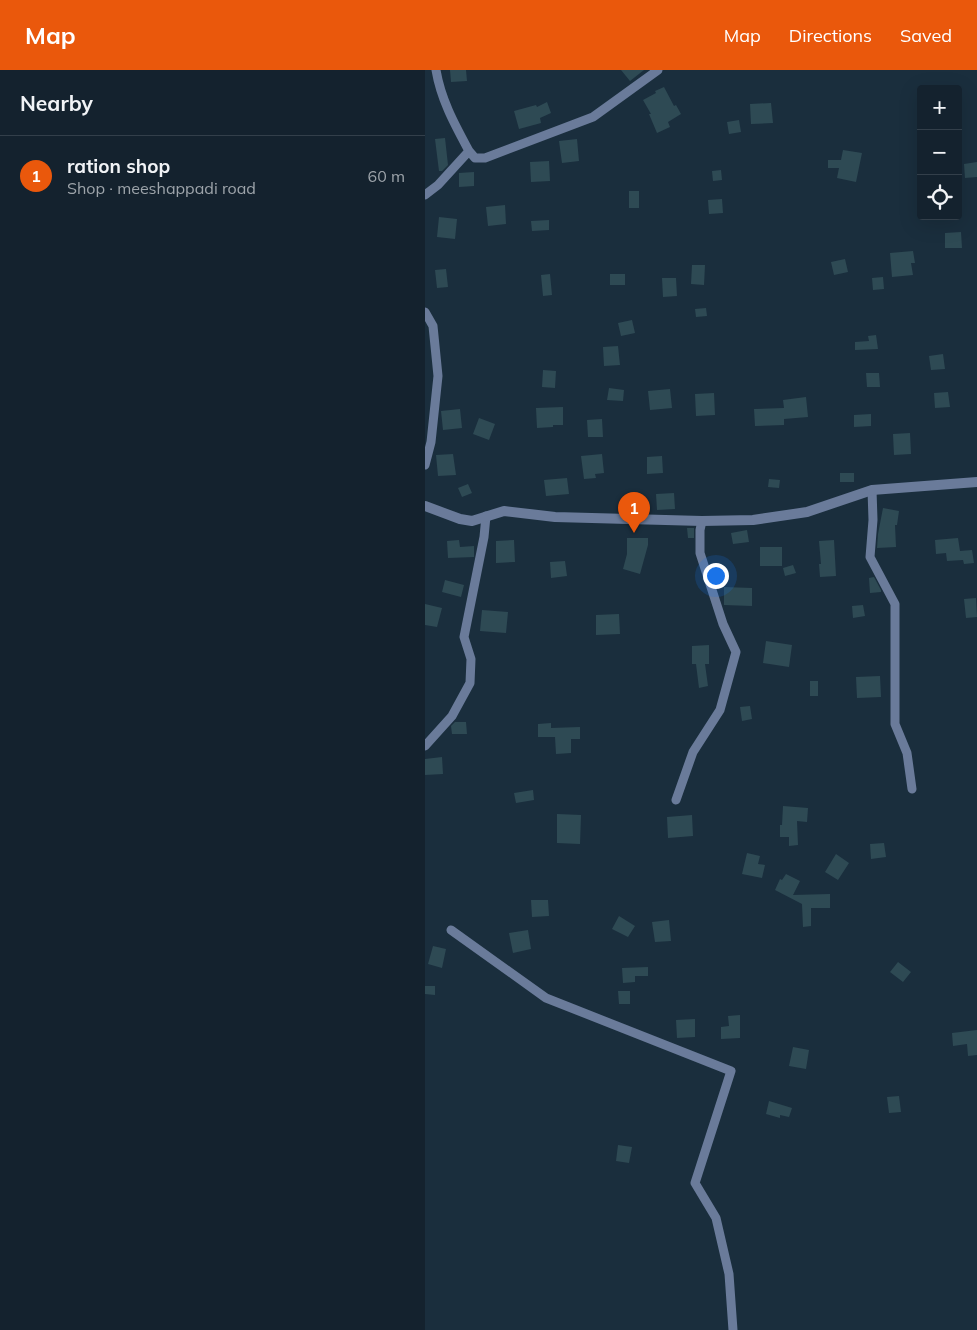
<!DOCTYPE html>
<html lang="en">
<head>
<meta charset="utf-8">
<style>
	:root { --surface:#14222e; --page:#1d2a36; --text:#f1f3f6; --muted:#9da4aa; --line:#333f4a; --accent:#ea580c }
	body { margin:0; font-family:Mulish,sans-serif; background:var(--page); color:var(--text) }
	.controls { position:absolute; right:15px; top:15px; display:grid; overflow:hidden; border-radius:5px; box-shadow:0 5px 20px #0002 }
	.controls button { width:45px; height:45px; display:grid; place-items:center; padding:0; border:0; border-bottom:1px solid var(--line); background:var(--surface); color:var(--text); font:25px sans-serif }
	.you { position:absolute; left:290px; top:505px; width:18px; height:18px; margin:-12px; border:4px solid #fff; border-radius:50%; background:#1a73e8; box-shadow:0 0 0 8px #1a73e833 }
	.badge { display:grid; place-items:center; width:32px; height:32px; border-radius:50%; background:var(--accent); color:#fff; font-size:16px; font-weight:700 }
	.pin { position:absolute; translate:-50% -41px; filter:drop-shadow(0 1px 2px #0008) }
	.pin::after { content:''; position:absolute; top:26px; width:18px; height:15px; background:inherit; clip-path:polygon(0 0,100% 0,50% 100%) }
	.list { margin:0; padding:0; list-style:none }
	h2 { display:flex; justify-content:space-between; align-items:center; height:65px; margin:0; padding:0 20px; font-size:21px }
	h2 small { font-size:16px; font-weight:400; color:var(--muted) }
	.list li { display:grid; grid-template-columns:32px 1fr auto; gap:15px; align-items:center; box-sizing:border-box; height:80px; padding:0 20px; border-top:1px solid var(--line) }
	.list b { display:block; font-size:19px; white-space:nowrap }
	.list p { margin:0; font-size:16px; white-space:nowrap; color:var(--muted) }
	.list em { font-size:16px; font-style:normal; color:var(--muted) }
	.icon { flex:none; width:28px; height:28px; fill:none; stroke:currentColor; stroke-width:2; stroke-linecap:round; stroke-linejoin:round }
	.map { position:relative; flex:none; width:552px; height:1260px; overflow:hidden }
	header { display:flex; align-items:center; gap:30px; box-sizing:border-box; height:70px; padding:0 25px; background:var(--accent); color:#fff }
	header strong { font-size:24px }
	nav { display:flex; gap:28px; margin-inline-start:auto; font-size:18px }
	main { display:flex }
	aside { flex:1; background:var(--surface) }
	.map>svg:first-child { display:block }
</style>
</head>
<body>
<header>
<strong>Map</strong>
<nav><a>Map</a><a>Directions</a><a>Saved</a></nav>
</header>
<main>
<aside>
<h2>Nearby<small></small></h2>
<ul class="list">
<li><span class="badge">1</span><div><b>ration shop</b><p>Shop · meeshappadi road</p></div><em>60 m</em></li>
</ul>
</aside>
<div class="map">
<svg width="552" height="1260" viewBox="0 0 552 1260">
	<rect width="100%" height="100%" fill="#1a2e3d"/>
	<path fill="#2e4a54" d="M25 0H41L42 11 26 12Z
		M196 0H219L205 11Z
		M239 17 249 36 251 35 256 44 243 52 245 57 232 63 224 44H226L218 30 231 23 230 21Z
		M122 32 126 43 115 48 116 53 94 59 89 41 111 35 112 37Z
		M346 33 348 53 326 54 325 34Z
		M314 50 316 62 304 64 302 52Z
		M20 68 23 95 17 101H14L10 69Z
		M152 69 154 91 137 93 134 71Z
		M418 80 437 83 431 112 412 108 414 98H403V90H416Z
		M124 91 125 111 106 112 105 92Z
		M552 92V107L540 108 539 94Z
		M296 100 297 110 288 111 287 101Z
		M49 102V116L34 117V103Z
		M204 121H214V138H204Z
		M297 129 298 143 284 144 283 130Z
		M80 135 81 154 63 156 61 137Z
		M14 147 32 149 30 169 12 167Z
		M124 150V160L107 161 106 151Z
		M536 162 537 178H520V163Z
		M488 181 490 193H486L488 205 467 207 465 183Z
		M420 189 423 202 409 205 406 192Z
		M267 195H280L279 215 266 214Z
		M21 199 23 217 12 218 10 200Z
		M125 204 127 225 118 226 116 205Z
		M185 204H200V215H185Z
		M458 207 459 219 448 220 447 208Z
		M237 208H251L252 226 238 227Z
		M281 238 282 246 271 247 270 239Z
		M207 250 210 263 196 266 193 253Z
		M451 265 453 279 430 280V272L444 271 443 266Z
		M193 276 195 295 179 296 178 277Z
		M518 284 520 299 506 300 504 286Z
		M118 300 131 301 130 318 117 317Z
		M441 303H454L455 317H442Z
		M184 318 199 320 198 331 182 330Z
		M245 319 247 338 225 340 223 321Z
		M523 322 525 337 510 338 509 323Z
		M289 323 290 345 271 346 270 324Z
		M381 327 383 347 359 349V355L330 356 329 339 359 338 358 330Z
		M138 337V355H128V357L112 358 111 338Z
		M35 339 37 358 18 360 16 341Z
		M446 344V356L429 357V345Z
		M54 348 70 354 64 370 48 364Z
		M177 349 178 367H163L162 350Z
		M485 363 486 384 469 385 468 364Z
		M28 384 31 405 13 406 11 385Z
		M177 384 179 403 170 404 171 408 159 409 156 386Z
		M237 386 238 403 222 404V387Z
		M415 403H429V412H415Z
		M142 408 144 424 121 426 119 410Z
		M344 409 355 410 354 418 343 417Z
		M43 414 47 423 37 427 33 418Z
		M249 423 250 439 232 440 231 424Z
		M458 438 474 441 472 455H470L471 477 452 478 453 464Z
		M262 458H269V468H263Z
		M322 460 324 472 308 474 306 463Z
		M202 468H223V475L215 504 198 499 202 484Z
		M533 468 535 481 547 480 549 493 539 494 538 490 522 491 521 483 511 484 510 470Z
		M34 470 35 477 49 476V487L23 488 22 471Z
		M89 470 90 492 71 493V471Z
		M409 470 411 506 395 507 394 494H396L394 471Z
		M335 477H357V496H335Z
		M140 491 142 506 126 508 125 492Z
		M368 495 371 503 360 506 358 498Z
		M449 507 456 520V522L445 523 444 508Z
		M20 510 39 515 36 527 17 522Z
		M299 517 327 518V536L299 535Z
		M551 528 552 547 541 548 539 529Z
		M0 534 17 538 12 557 0 555Z
		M438 535 440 546 428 548 427 536Z
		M57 540 83 542 81 563 55 561Z
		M194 544 195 564 171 565V545Z
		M341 571 367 575 364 597 338 593Z
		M284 575V594H280L283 616 274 618 271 594H267V576Z
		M455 606 456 627 432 628 431 607Z
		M385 611H393V626H385Z
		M325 636 327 649 317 651 315 637Z
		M30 652H41L42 664H27L26 656Z
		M126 653V658L155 657V669H146V683L131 684 130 667H113V654Z
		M17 687 18 704 0 705V689Z
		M108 720 109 730 91 733 89 723Z
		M358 736 383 738 382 752 372 751 373 775 364 776V767H355V755H357Z
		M132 744 156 745 155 774 132 773Z
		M267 745 268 766 243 768 242 747Z
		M459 773 461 787 446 789 445 774Z
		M322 783 335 786 333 794 340 795 337 808 317 804Z
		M411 784 424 793 413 810 400 802Z
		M361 804 375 811 368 825 405 824V838H386V856L378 857 377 834 350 820 355 809 357 810Z
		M106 830H123L124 846 107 847Z
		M194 846 210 856 203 867 187 859Z
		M244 850 246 871 230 872 227 852Z
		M103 860 106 879 88 883 84 863Z
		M8 876 21 879 17 898 3 894Z
		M473 892 486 902 478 912 465 902Z
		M223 897V906H210V912L198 913 197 898Z
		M0 916H10V925L0 924Z
		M193 921H205V934H194Z
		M315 945V968L296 969V957L304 956 303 946Z
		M270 949V967L252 968 251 950Z
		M552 960V985L543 986 542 974 528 976 527 963Z
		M368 977 384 980 381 999 364 996Z
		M474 1026 476 1042 464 1043 462 1027Z
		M344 1031 367 1038 364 1047 355 1045V1048L341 1044Z
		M193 1075 207 1077 204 1093 191 1091Z"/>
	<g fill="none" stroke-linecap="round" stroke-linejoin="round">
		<path stroke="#6a7b9a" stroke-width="9" d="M44 81 50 88H60L168 47 233 0
			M0 125 13 115 44 81C30 55 16 30 11 0
			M0 242 8 256 13 306 6 372 0 395
			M447 420 448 450 445 487 470 534V654L482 683 487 719
			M0 676 27 646 45 613 46 589 39 567 59 467 61 446
			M251 730 268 682 295 640 311 582 298 554 275 483V460L277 451
			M26 860 121 928 306 1001 270 1113 291 1148 304 1204 308 1260"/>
		<path stroke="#6a7b9a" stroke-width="10" d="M0 436 35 449 47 451 79 441 130 447 277 451 328 450 382 442 447 420 552 412"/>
	</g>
</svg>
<div class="controls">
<button>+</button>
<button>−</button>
<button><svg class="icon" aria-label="locate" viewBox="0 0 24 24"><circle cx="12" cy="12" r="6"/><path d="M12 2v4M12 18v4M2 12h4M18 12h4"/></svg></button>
</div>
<div class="you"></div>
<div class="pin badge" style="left:209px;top:463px">1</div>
</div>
</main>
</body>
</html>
